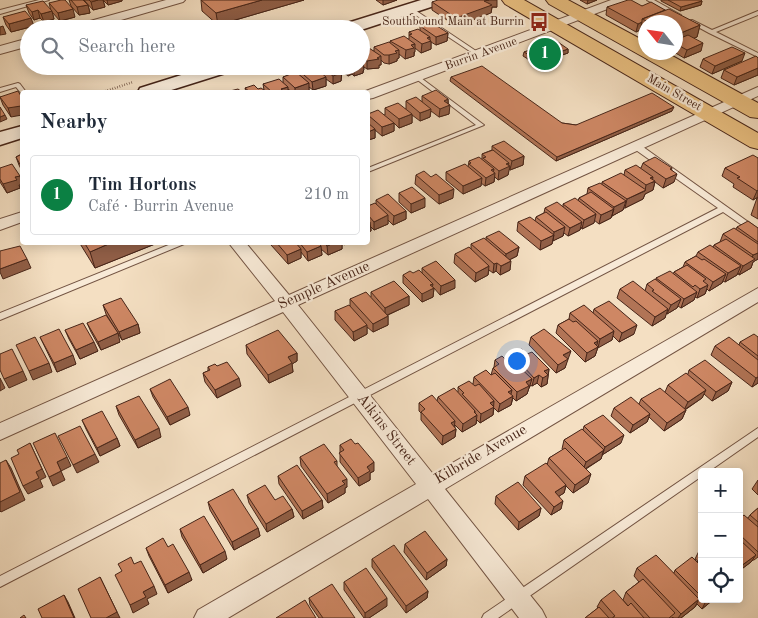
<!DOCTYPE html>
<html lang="en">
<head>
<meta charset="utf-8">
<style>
	:root { --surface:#fff; --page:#f2f2f3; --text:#1f2937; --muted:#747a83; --line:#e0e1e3; --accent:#0b8043 }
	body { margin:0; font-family:"Old Standard TT",serif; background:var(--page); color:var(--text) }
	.controls { position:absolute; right:15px; bottom:15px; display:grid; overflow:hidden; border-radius:5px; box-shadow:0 2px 12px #0003 }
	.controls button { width:45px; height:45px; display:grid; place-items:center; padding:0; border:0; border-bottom:1px solid var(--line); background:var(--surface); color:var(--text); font:25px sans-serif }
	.compass { position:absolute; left:638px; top:15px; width:45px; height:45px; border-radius:50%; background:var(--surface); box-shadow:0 2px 12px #0003; rotate:300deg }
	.you { position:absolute; left:516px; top:360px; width:18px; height:18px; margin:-12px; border:4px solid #fff; border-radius:50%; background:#1a73e8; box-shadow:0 0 0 8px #1a73e833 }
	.badge { display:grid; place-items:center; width:32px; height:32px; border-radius:50%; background:var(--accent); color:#fff; font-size:16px; font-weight:700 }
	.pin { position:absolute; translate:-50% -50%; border:2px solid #fff; box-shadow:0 1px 5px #0006 }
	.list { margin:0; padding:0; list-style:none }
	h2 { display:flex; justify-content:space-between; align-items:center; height:65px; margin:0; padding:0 20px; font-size:21px }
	h2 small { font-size:16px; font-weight:400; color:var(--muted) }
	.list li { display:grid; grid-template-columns:32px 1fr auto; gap:15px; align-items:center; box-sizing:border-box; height:80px; margin:0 10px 10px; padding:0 10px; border:1px solid var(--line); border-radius:5px }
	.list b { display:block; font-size:19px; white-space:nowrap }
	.list p { margin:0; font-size:16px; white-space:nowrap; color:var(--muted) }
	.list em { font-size:16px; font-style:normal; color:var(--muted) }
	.icon { flex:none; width:28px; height:28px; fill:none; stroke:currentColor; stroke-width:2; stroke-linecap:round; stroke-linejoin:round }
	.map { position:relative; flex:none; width:758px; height:618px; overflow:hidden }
	.search { position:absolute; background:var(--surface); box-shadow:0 2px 12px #0003; left:20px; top:20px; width:350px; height:55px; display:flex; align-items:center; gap:12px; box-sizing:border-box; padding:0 18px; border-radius:28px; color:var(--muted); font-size:19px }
	.panel { position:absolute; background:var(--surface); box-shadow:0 2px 12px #0003; left:20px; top:90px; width:350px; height:155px; border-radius:5px }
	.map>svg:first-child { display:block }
</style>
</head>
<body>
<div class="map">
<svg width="758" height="618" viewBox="0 0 758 618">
	<rect width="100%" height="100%" fill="#f4dfc2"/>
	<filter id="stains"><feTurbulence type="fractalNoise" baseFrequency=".004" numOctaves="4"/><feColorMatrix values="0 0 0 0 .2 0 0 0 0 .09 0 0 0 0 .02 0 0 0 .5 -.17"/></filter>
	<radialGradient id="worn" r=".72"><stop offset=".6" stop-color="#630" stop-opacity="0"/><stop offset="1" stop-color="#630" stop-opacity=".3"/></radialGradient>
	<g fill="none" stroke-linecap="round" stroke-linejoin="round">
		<g stroke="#735443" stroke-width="2">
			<path id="lane" d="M39 0H49L0 14V10Z
				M647 0H654L681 15 676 16Z
				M408 8H412L482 55 477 56 408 10Z
				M758 11V15L716 32 758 53V57L709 33 687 21 692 20 712 30Z
				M417 75 484 125 368 172V168L476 125 415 78 414 77Z
				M18 83 20 84 26 92 21 93 16 87 0 92V88Z
				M633 144H639L758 229V236L723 212 0 587V576L718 208 633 148Z
				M176 242H189L0 320V313Z
				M758 428V437L708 472H702V476L498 618H482L484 614Z"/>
		</g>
		<g stroke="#735443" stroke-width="2">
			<path id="street" d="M166 0H185L183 2 90 29H70L72 26Z
				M611 0H628L626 2 373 98 368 99V92H363Z
				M29 38V46L0 54V46Z
				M758 87V96L298 305 433 474 758 288V302L445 489 542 610 546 618H519L428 499 228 618H194L198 610 416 484 283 312 0 440V423L275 301 228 242H245L289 295Z
				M22 212V222L0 230V219Z"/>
		</g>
		<g stroke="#482619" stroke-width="3">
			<path id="secondary" d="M421 0H445L443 3 361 30 339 29 341 25Z
				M210 66H238L235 70 165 92H138L140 88Z
				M22 126V138L0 145V132Z"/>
		</g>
		<g stroke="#482619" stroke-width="2">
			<path id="primary" d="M502 0H524L758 133V149L750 147 505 4Z
				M546 0H568L646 42V52H665L758 103V118L750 117 549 4Z"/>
		</g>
		<path stroke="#482619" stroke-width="2.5" stroke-dasharray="0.5 2" stroke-linecap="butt" d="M103 92 133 82"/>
		<use href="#lane" fill="#f8ead7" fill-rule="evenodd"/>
		<use href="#street" fill="#f8ead7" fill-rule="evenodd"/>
		<use href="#secondary" fill="#f8ead7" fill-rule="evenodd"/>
		<use href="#primary" fill="#eac081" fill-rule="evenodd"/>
	</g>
	<path fill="#b17456" stroke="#482619" d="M69 0H83L88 5 90 13 79 15 71 6Z
		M84 0H103L105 7 93 10Z
		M103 0H122V1L108 5Z
		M201 0H304L218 25 202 11Z
		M376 0H397L383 5Z
		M580 0H597L587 4Z
		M661 0H701L702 1 701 5 680 11 661 1Z
		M432 2 497 7H492L491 13 456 26 432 10Z
		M49 3 75 17 60 21 52 12 54 19 44 22 40 18 34 20 29 13 26 5 51 11Z
		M642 6 665 10 700 25 697 37 694 38 701 51 684 58 674 52H676V22H646V34L640 30 636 32 606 15 607 7Z
		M3 17 34 26 11 32 6 25Z
		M420 26 448 33 447 41 436 45 431 42V49L421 53 415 48 414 56 405 59 399 54V58L397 59V61L389 64 384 63 381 60V65H379V68L367 69 364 67 363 73 354 76 352 74 348 76 342 71 341 81 333 84 326 79V86L313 90 309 87V91L306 92H292L288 89V92H246L245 88 264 90 263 84 283 83V77L297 73 296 68 316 69V66H338L339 67V66H361V50L374 51V47L390 43V41L409 39V32L420 31Z
		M568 49V53L536 64 523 56 524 52Z
		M758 58V75L734 85 721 78 724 70Z
		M703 59 742 61 712 74 700 67Z
		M451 77 562 123 576 125 672 111 556 161 450 81Z
		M422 96 448 99 449 114 439 117 431 111 430 117 420 121 412 115V123L399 128 394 123V131L382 136 375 130V138L368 140V114L385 115V108L406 109V101L422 102Z
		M0 97 22 98 11 117 3 105Z
		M492 146 524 156 523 165 510 170 509 169 508 175 498 180 495 177 494 182 485 186 481 183V186L463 194 446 180V172L468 167 469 161 482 159V154L492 150Z
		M22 154V171L19 165 16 157Z
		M758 158V197L753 200 733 187 734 184 722 176 725 168Z
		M643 163 672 170 674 182 663 188 655 182 653 190 645 194 643 199 625 208H624L623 210 612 216 611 218 599 224 594 220V223L582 229 581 227 580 230 568 236 564 233 563 236 552 241V244L540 250 517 231 518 222 535 221 536 217 544 213 545 208 563 207V204L578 201 579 198 587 194 588 188 602 184V182L624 175 625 170 641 168Z
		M0 168 19 185 20 188 7 193 0 182Z
		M416 175 431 177 453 198 439 204 415 184Z
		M399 193 425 207 411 213 399 202Z
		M757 198H758V219L751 215Z
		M376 200 406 211V219L393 225 388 220V224L374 230 371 227V231L368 232V206L376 204Z
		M737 227 758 228V259L753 262 751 268 739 275 738 273 737 275 725 282 723 281 722 283 709 291 707 289 705 294 697 298 695 297 694 300 681 308 678 306 677 308 667 314 666 313 665 318 652 326 617 298 620 289 645 291 647 284 656 280V278L673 274 674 272 683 267 685 262 696 256 698 252 713 247 714 245 720 242 723 234 736 229Z
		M486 237 519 247 517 256 509 260 510 270 500 275 496 271 493 273 489 270 488 275 475 282 454 263 455 254 471 249V244L486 240Z
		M79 242H160L95 268Z
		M271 242H349L344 245 342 243V249L328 255 321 249 322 255 308 261 301 252V258L288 264 271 245Z
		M422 268 455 288 440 295 434 288 433 297 422 302 403 283V275L422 273Z
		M371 292 409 296V305L388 315V325L373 332 367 327V334L354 341 335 320V311L350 306V299L371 297Z
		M103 305 138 324 140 333 122 340 106 314Z
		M594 309 634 334 619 342 613 336 612 340 598 347 595 356 585 362 556 333 558 325 569 319 570 313H593Z
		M87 323 120 342 101 350 91 332Z
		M65 330 98 351 80 359 69 339Z
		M40 337 76 364 57 372Z
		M531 337 568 359 567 360 565 368 556 373 529 345Z
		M758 337V383L752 387 711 355 715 346 739 345 740 342Z
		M246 345 297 353V361L292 364 293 372 269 383 247 354Z
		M512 354H527L549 369 547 384 541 387 537 383 532 386 530 385V387L529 388 527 394 516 401 513 398 511 405 498 412 494 408 493 415 480 423 477 420 476 424 462 432 455 425V428L456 429 455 437 442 445 421 420V413L419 411V403L437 401 438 397 458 392V387L473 384 474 377 491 375 493 368 494 367 495 360H506L511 358Z
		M217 366 241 386 217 398 205 382 203 373 208 371V367Z
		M689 370 732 382 728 391 712 401 704 394 702 398 685 410H686L682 419 664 431 649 417 647 422 630 433 611 416 614 408 639 404 641 399 665 392 668 385 688 374Z
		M150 389 190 415 170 425 153 397Z
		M116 406 161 437 138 448 119 415Z
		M82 420 117 438 120 446 100 456 86 429Z
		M584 426 621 443 602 455 601 459 586 469 588 483 573 493 566 486 564 493 559 496 561 509 551 515 523 485 525 476 547 465 549 458 563 450 562 449 564 440 583 430Z
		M340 445 374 471 370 473V480L359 486 340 462Z
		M300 457 337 461V466L347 487 345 488V493L328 503 301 466Z
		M278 476 322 500 323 508 303 519 279 484Z
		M758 480V495L752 489Z
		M247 495 275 500 292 509 294 517 267 532 249 503Z
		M496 496 541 508 539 516 518 530 495 504Z
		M208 502 258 528 260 536 234 550 210 510Z
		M758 508V557L754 560H753L751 562 739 571V519L748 518 750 515Z
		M180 529 227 559 203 573 182 537Z
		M405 544 447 559 446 566 426 580 404 552Z
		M168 547 192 580 168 593 149 556 146 548Z
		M702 549V599H714L702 609 697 604 695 607 681 618H673V617L672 618H585L598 608 597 607 601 600 628 606 623 600 626 592 639 582 634 576 637 568 674 573 675 570 697 562 698 561 695 559 699 551Z
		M372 559 428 591 427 598 406 613 372 567Z
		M344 582 387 606 369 618H364L344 590Z
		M309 598 355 618H319L310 605Z"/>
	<path fill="#905e46" stroke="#482619" d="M98 0H103L105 7 93 10 91 2Z
		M107 0H122V1L108 5Z
		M262 0H304L218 25 216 13Z
		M383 0H397L383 5Z
		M489 0H497V7H492L491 13 456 26V18L484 1Z
		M588 0H597L587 4Z
		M702 1 701 5 680 11 681 7Z
		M88 5 90 13 79 15 77 7Z
		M73 9 75 17 60 21 58 13Z
		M38 10 40 18 34 20 32 12Z
		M52 11 54 19 44 22 41 14Z
		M31 18 34 26 11 32 9 24Z
		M642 22 640 30 636 32 638 24Z
		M700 25 697 37 677 45 676 44V35Z
		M3 26 6 34 0 35V27Z
		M448 33 447 41 436 45V37Z
		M430 37V42L431 41V49L421 53 422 44 427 38Z
		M703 43 701 51 684 58 687 50Z
		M415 44V52H414V56L405 59 406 50 411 45Z
		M568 49V53L536 64 537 60Z
		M399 50V58L397 59V61L389 64V55L395 51Z
		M745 53 742 61 712 74 715 66Z
		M381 56V65H379V68L367 69V61Z
		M363 62 364 70 363 71V73L354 76V68L361 66V63Z
		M351 66 352 74 348 76 347 67Z
		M758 68V75L734 85 737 77Z
		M342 69 341 81 333 84V76L338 70Z
		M326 77V86L313 90 312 82Z
		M309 83V91L306 92H295V88Z
		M288 87V92H282L281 89Z
		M448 99V106L450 105 449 114 439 117 440 109 444 101Z
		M22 104V115L11 117 8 108Z
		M674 107 672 111 556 161 557 157Z
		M431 109 430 117 420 121V113Z
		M412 114V123L399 128V119Z
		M5 115 7 119 0 122V117Z
		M394 123V131L382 136V127Z
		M375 129V138L368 140V132Z
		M524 156 523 165 510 170 512 161Z
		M509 163 508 167 510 166 508 175 498 180 499 171 506 164Z
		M672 168 670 177 677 174 674 182 663 188 666 179 670 169Z
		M494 169 493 174 495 173 494 182 485 186 486 178 491 170Z
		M20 176 22 183V184L19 185 20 188 7 193 3 184 15 177Z
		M653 177 652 183 655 181 653 190 645 194 643 199 625 208 627 199 645 191 646 185 650 178Z
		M482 178 481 186 463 194V186Z
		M454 189 453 198 439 204V195Z
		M758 190V197L753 200 757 191Z
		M425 198V207L411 213V204Z
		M626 201 623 210 612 216 614 207Z
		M614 209 611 218 599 224 601 215Z
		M406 211V219L393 225 394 216Z
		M596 214 594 223 582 229 584 220Z
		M388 215V224L374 230V222Z
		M370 222 371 231 368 232V223Z
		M582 222 580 230 568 236 570 228Z
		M565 227 563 236 553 241 554 232Z
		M554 235 552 244 540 250 541 241Z
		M113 242H160L95 268 90 252Z
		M336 242H342V249L328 255 327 246Z
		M321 246 322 255 308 261 307 252Z
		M519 247 517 256 505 262 506 254Z
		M301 249V258L288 264 287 255Z
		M758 253V259L753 262 751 268 739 275 743 266 751 261 753 255Z
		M27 259 31 268 3 279 0 272V269Z
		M511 261 510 270 500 275 501 266Z
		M497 263 496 271 493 273 494 264Z
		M489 266 488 275 475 282 476 273Z
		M741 266 737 275 725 282 728 273Z
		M726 274 722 283 709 291 713 282Z
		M455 280V288L440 295 441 286Z
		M433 284 432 289 434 288 433 297 422 302V294L430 285Z
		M708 285 705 294 697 298 700 289Z
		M697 292 694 300 681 308 684 299Z
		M409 296V305L385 316V308Z
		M681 299 677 308 667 314 671 305Z
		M668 309 665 318 652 326 655 317Z
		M388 316V325L373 332V324Z
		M138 324 140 333 122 340 119 332Z
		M367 325V334L354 341 353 332Z
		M637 325 634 334 619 342 622 333Z
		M614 331 612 340 598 348 600 339Z
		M118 333 120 342 101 350 98 342Z
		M598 341 596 348 598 347 595 356 585 362 587 353 594 343Z
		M94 342 98 351 80 359 76 350Z
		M571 351 565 368 556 373 558 365 563 355Z
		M297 353V361L292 364 293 372 269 383 268 375 288 357Z
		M73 355 76 364 57 372 54 363Z
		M49 363 52 372 33 380 29 371Z
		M549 369 547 384 541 387 544 371Z
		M23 371 27 380 9 388 4 379Z
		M539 375 537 383 532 386 534 378Z
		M758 377V383L752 387 756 378Z
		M0 378 5 388 0 391Z
		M239 378 241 386 217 398 215 390Z
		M532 379 527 394 516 401 517 392 526 382Z
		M732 382 728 391 712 401 716 392Z
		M512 390 510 398 513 396 511 405 498 412 500 404 508 392Z
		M706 390 702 398 684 410 688 402Z
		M494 401 493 415 480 423 481 414 490 403Z
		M188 407 190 415 170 425 167 417Z
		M686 410 682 419 664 431 667 423Z
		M475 411V417L477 415 476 424 462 432 463 424 474 412Z
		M650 414 647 422 630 433 633 425Z
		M455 421 454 429 451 423Z
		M159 428 161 437 138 448 135 440Z
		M456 429 455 437 442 445 443 436Z
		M624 435 621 443 602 455 605 447Z
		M117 438 120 446 100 456 97 448Z
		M30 443 46 477 40 480 43 487 28 494 23 486 36 472Z
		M604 450 601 459 583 470 586 462Z
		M95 454 99 462 77 473 73 465Z
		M67 457 71 466 61 471 57 462Z
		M6 460 11 468 25 500 1 512 0 511V502Z
		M374 462V471L370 473V480L359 486 358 478 367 467Z
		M61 471 65 480 53 486 49 477Z
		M591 474 588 483 573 493 575 485Z
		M347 479V487L345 488V493L328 503 327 494 342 481Z
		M566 485 564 493 553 500 555 492Z
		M322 500 323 508 303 519 302 511Z
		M563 501 561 509 551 515 554 507Z
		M541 508 539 516 518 530 519 522Z
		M292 509 294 517 267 532 266 524Z
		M258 528 260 536 234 550 232 542Z
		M225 551 227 559 203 573 200 565Z
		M756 555 751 562 739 571V569L741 566Z
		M447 559 446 566 426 580 427 573Z
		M189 572 192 580 168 593 165 585Z
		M100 577 120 618H106Z
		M154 586 157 594 147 599 149 604 133 613 130 605 143 592Z
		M428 591 427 598 406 613V606Z
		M64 595 68 602 75 618H74Z
		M387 598V606L369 618H365V613Z
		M699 599 695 607 681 618H678L681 614Z
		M709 599H714L702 609 706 601Z"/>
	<path fill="#ce8764" stroke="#482619" d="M61 0H65L73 9 58 13 49 3Z
		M71 0H83L88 5 77 7Z
		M89 0H98L91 2Z
		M201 0H262L216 13Z
		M438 0H489L484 1 492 5 456 18 432 2Z
		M628 0H631L642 6 651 2 665 10 642 19V22L638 24 607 7Z
		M668 0H701L702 1 681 7Z
		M43 1 52 11 41 14 38 10 32 12 26 5Z
		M669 9 700 25 676 35V22H649L642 19Z
		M25 11 31 18 9 24 3 17Z
		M431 22 448 33 436 37 420 26Z
		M418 29 430 37 427 38 431 41 422 44 409 35 412 34 409 32Z
		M688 35 703 43 687 50 676 44V40Z
		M404 36 415 44 411 45 414 48 406 50 390 41Z
		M555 40 568 49 537 60 524 52Z
		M389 42 399 50 395 51 397 53 389 55H384L374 47Z
		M732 47 745 53 715 66 703 59Z
		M369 48 381 56 377 58 379 59 367 61 361 57V50Z
		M756 56 758 58V68L737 77 724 70Z
		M302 66H313L326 77 312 82 296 68Z
		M319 66H338L342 69 338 70 341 73 333 76Z
		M482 66 562 123 576 125 652 93 674 107 557 157 451 77Z
		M296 72 309 83 295 88 283 77Z
		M279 79 288 87 281 89 285 92H272L263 84Z
		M254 85 258 89 261 88 267 92H250L245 88Z
		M238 89 242 92H226Z
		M436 90 448 99 444 101 450 105 440 109 422 96Z
		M18 91 22 98V104L20 105 21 106 8 108 0 97Z
		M416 97 431 109 420 113 406 101Z
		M398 103 412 114 399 119 385 108Z
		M0 107 5 115 0 117Z
		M378 110 394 123 382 127 368 115V114Z
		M368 123 375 129 368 132Z
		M504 141 524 156 512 161 492 146Z
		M493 150 509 163 506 164 510 166 499 171 483 158 486 157 482 154Z
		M22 154V168L16 157Z
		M753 155 758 158V190L757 191 737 178 740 177 725 168Z
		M479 157 494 169 491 170 495 173 486 178 469 164 471 163 469 161Z
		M655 157 672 168 670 169 677 174 666 179 643 163Z
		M12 164 20 176 15 177 17 180 3 184 0 179V168Z
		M465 164 482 178 463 186 446 172Z
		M636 165 653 177 650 178 655 181 646 185 625 170Z
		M424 171 431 177 436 174 454 189 439 195 416 175Z
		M621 173 646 190 627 199 602 182Z
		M600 183 626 201 614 207 588 188Z
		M412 187 425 198 411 204 399 193Z
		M591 192 614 209 601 215 579 198Z
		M388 194 406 211 394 216 376 200Z
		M575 198 596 214 584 220 563 204Z
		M557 202 582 222 570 228 545 208Z
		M375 203 388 215 374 222 368 215V206Z
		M546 212 565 227 554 232 536 217Z
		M530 217 554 235 541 241 518 222Z
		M748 221 758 228V242L737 227Z
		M734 228 758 244V253L753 255 723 234Z
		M499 231 519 247 506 254 486 237Z
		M484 238 511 261 501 266 497 263 494 264 471 244Z
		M726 239 755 259 743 266 714 245Z
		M84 242H113L90 252Z
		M276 242H295L301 249 287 255Z
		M299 242H318L321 246 307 252Z
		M323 242H336L327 246Z
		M710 245 741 266 728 273 698 252Z
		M20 246 27 259 0 269V251Z
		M469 247 489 266 476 273 455 254Z
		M696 256 702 260 704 259 726 274 713 282 685 262Z
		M436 261 455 280 441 286 422 268Z
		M687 265 706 279 703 281 708 285 700 289 695 285 693 287 674 272Z
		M419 270 433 284 430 285 434 288 422 294 403 275 410 271 413 273Z
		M670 271 697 292 684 299 656 278Z
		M655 279 681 299 671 305 652 291 654 290 647 284Z
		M394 281 409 296 385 308 371 292Z
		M633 281 668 309 655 317 620 289Z
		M366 292 388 316 373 324 350 299Z
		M121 298 138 324 119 332 103 305Z
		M609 301 637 325 622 333 594 309Z
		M349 305 367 325 353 332 335 311Z
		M584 305 614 331 600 339 570 313Z
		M106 315 118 333 98 342 87 323Z
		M569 319 573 322 576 321 598 341 594 343 598 347 587 353 558 325Z
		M83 323 94 342 76 350 65 330Z
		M59 329 73 355 54 363 40 337Z
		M544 329 571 351 563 355 568 359 558 365 531 337Z
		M278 330 297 353 288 357 292 363 268 375 246 345Z
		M754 334 758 337V356L740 342Z
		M35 337 49 363 29 371 16 345Z
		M729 337 758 360V377L756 378 715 346Z
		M12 349 23 371 4 379 0 370V354Z
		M522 349 527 354 532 352 549 369 544 371 548 375 543 378 539 375 534 378 512 354Z
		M502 356 506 360 510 358 532 379 526 382 529 386 517 392 493 368 499 364 495 360Z
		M705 360 732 382 716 392 689 370Z
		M227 362 239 378 215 390 203 373 210 370 208 367 215 364 217 366Z
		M486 370 491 375 495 373 512 390 508 392 513 396 500 404 474 377Z
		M686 373 706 390 688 402 668 385Z
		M170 379 188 407 167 417 150 389Z
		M469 381 475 386 479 384 494 401 490 403 494 407 481 414 462 394 464 393 458 387Z
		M454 388 475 411 474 412 477 415 463 424 438 397Z
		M660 388 686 410 667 423 641 399Z
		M432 395 455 421 451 423 456 429 443 436 421 412 425 409 419 403Z
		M139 396 159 428 135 440 116 406Z
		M631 397 650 414 633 425 614 408Z
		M102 411 117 438 97 448 82 420Z
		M603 415 624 435 605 447 584 426Z
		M80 426 95 454 73 465 58 436Z
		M582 429 604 450 586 462 564 440Z
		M55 433 67 457 57 462 61 471 49 477 33 443Z
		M351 439 355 444 358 443 374 462 367 467 370 471 358 478 339 453 344 450 340 445Z
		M30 443 42 469 36 472 39 478 23 486 11 458 19 454 17 450Z
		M324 444 337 461 334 462 347 479 342 481 345 484 327 494 300 457Z
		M565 448 591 474 575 485 549 458Z
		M6 460 20 492 0 502V463Z
		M546 463 566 485 555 492 563 501 554 507 525 476Z
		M297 465 322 500 302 511 278 476Z
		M518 482 541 508 519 522 496 496Z
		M265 485 275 500 283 496 292 509 266 524 247 495Z
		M233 489 258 528 232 542 208 502Z
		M758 508V522L750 515Z
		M744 515 758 527V552L739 534V519Z
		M204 516 225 551 200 565 180 529Z
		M425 531 447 559 427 573 405 544Z
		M163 538 168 547 173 544 189 572 165 585 146 548Z
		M739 539 756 555 741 566 739 564Z
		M394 545 428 591 406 606 372 559Z
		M656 555 699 599 681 614 637 568Z
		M131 557 134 564 141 561 154 586 143 592 146 597 130 605 115 575 122 571 118 564Z
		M692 557 702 567V597L675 570Z
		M366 568 387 598 365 613 344 582Z
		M100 577 117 612 106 618H91L78 589Z
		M643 579 675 613 669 618H650L626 592Z
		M332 584 355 618H323L309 598Z
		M614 590 628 606 631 603 644 618H613V617L615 616 601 600Z
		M64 595 74 618H42L38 609Z
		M305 600 316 618H276Z
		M599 607 609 618H585Z
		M24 615 26 618H20Z"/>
	<defs>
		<g id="bus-bare" transform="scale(1.5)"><path d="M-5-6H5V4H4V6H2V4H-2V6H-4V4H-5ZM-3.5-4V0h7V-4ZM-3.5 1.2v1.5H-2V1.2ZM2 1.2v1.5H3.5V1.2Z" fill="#8f2418" stroke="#f8ead7" stroke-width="2.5" paint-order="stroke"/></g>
	</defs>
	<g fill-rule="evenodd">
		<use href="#bus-bare" x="539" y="22"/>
	</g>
	<g text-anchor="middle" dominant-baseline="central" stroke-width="4.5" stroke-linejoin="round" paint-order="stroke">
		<g font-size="12" fill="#482619" stroke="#f8ead7" text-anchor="end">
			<text x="524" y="22">Southbound Main at Burrin</text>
		</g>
		<g font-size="12" fill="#482619" stroke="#f8ead7">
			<text transform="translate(481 54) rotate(-20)">Burrin Avenue</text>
			<text transform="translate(674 93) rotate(30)">Main Street</text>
		</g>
		<g font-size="15" fill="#482619" stroke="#f8ead7">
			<text transform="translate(324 286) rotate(-24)">Semple Avenue</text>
			<text transform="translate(386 430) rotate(52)">Aikins Street</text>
			<text transform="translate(481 455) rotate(-30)">Kilbride Avenue</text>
		</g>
	</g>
	<rect width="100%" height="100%" filter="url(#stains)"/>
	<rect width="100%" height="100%" fill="url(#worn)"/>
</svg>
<div class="controls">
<button>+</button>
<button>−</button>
<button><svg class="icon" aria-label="locate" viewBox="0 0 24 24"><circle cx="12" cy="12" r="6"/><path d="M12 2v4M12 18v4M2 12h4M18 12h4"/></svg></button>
</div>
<svg class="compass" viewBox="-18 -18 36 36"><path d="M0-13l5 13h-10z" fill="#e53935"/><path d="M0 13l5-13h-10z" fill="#747a83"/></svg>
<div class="you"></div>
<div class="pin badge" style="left:545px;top:54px">1</div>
<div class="search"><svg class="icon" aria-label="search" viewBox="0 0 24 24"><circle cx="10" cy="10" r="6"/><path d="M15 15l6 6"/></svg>Search here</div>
<section class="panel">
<h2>Nearby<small></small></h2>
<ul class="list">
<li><span class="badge">1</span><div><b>Tim Hortons</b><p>Café · Burrin Avenue</p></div><em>210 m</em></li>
</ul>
</section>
</div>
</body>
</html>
